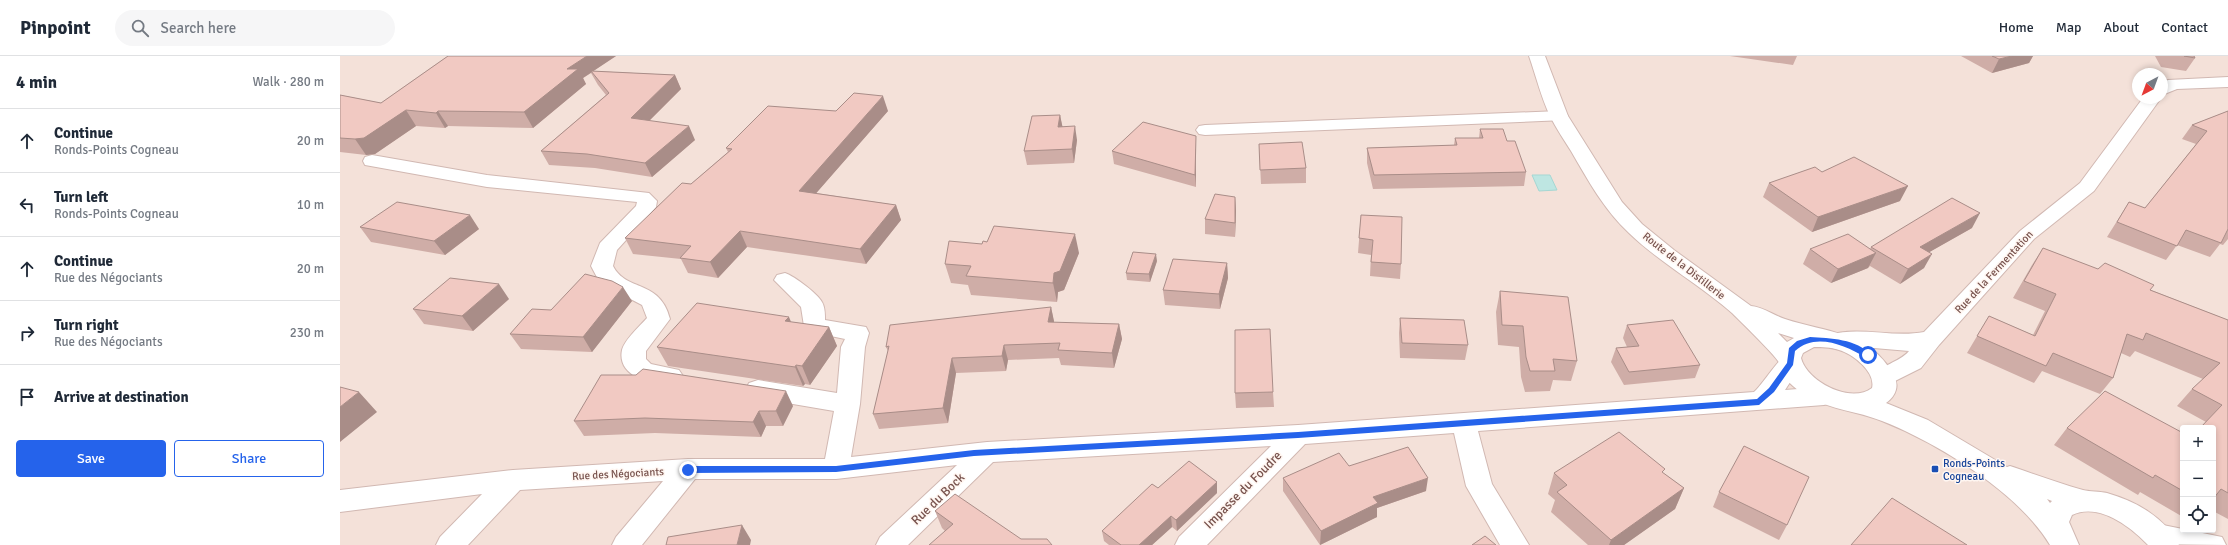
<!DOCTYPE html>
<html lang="en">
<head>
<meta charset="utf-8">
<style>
	:root { --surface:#fff; --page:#f6f6f7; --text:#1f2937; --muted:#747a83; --line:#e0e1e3; --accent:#2563eb }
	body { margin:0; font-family:Signika,sans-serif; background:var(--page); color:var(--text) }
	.controls { position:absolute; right:12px; bottom:12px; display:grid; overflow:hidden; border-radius:4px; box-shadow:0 2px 6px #0003 }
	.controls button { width:36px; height:36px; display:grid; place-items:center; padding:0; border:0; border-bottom:1px solid var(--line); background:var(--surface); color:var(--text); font:20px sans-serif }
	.compass { position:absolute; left:1792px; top:12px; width:36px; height:36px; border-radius:50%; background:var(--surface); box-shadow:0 2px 6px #0003; rotate:221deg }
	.stop { position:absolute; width:12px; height:12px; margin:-9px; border:3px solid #2563eb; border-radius:50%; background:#fff }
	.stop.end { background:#2563eb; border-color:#fff; box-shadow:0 1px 4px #0008 }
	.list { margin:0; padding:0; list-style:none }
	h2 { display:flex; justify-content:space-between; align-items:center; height:52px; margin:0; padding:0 16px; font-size:17px }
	h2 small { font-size:13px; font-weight:400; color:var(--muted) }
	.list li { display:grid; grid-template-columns:26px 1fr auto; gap:12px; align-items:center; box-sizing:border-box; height:64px; padding:0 16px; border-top:1px solid var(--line) }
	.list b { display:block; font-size:15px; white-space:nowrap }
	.list p { margin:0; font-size:13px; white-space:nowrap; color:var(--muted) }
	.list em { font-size:13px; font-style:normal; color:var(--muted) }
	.actions { display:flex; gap:8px; padding:12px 16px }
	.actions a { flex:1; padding:9px 0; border:1px solid var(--accent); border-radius:4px; text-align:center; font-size:14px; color:var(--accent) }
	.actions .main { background:var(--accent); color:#fff }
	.icon { flex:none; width:22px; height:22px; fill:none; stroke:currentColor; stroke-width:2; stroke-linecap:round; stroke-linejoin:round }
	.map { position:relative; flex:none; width:1888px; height:489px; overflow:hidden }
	header { display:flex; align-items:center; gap:24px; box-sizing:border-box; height:56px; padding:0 20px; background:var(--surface); border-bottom:1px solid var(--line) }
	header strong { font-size:19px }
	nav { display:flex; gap:22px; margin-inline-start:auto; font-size:14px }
	.search { width:280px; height:36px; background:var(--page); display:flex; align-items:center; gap:10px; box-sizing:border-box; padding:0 14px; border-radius:22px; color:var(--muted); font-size:15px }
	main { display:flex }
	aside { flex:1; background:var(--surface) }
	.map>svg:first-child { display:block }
</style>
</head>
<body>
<header>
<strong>Pinpoint</strong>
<div class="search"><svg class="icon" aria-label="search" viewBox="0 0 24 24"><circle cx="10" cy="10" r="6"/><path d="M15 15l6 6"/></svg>Search here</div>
<nav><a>Home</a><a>Map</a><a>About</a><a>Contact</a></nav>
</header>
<main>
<aside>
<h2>4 min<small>Walk · 280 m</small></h2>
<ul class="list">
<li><svg class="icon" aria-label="ahead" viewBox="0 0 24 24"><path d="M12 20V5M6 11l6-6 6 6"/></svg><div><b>Continue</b><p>Ronds-Points Cogneau</p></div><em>20 m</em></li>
<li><svg class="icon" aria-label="left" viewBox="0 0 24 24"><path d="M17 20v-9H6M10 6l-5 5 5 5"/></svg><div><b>Turn left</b><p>Ronds-Points Cogneau</p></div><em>10 m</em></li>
<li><svg class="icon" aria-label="ahead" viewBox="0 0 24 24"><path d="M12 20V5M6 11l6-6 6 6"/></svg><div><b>Continue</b><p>Rue des Négociants</p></div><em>20 m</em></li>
<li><svg class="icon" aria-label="right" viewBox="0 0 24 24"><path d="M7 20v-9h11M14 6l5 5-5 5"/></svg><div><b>Turn right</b><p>Rue des Négociants</p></div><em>230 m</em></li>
<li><svg class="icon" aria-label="arrive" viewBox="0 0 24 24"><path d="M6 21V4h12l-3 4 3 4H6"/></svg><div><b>Arrive at destination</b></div></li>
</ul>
<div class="actions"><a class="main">Save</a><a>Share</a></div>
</aside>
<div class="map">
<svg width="1888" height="489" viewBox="0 0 1888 489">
	<rect width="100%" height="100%" fill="#fcf1ea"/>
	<path fill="#f4e1d9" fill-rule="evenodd" d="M0 0H1888V489H0ZM1798 18H1822V42H1798ZM1843 372H1873V474H1843Z"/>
	<path fill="#bee6e2" stroke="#a5d7d3" d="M1192 119H1210L1217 134 1199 135Z"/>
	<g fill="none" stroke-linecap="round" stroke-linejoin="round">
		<g stroke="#d1b8b2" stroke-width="2">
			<path id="minor" d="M1888 21V31L1837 33 1822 39V27L1828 24Z
				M1803 42H1821L1754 135 1694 183 1599 289 1581 312 1545 330 1537 327 1533 321C1541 308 1559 307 1569 295L1534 292 1497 293 1489 291 1486 285 1489 279C1520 270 1553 282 1584 276L1680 175 1740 127Z
				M1219 55 1225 56 1228 60 1225 64 865 79 859 78 856 74 859 70 865 69Z
				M32 99 147 119 309 137 317 145 316 151 277 194 273 210C286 236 320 223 330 263L306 295V303L311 308 339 314 343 320 339 326C319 332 276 323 282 294 285 283 300 270 307 262L302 249 260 227 251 210 260 187 296 150 297 146 147 131 25 109 23 105 25 101Z
				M445 217C454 220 480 239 483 248 485 253 485 259 485 264L526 271 529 277 525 291 520 348 511 401 647 386 958 369 1414 336C1422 329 1437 305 1443 302 1448 299 1453 300 1458 302L1462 308 1445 334 1484 331 1493 334 1496 340 1493 346 1484 349 1138 375 1152 428 1189 489H1160L1126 430 1114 377 965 388 867 489H835L839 481 931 390 653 406 568 489H536L540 481 617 409 496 423H355L302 489H272L276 481 323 425 180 434 128 489H96L100 481 142 438 0 456V434L173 414 348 403H485L494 355 418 342 409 339 406 333 409 327 418 324 497 337 501 291 505 283 467 275 464 270 461 251 434 224 437 219Z
				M1818 468 1882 481 1886 489 1808 488 1804 480 1808 472Z"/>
		</g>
		<g stroke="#d1b8b2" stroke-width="2">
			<path id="tertiary" d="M1189 0H1205L1228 60 1282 146 1302 168 1334 194 1411 250C1423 251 1433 259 1445 263 1487 277 1529 275 1553 318 1560 329 1556 340 1546 347L1588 364 1667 411 1670 410C1694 418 1718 427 1743 434 1750 436 1759 435 1767 437 1795 445 1825 461 1839 489H1808C1791 471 1759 446 1732 459L1729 466 1739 489H1710C1679 437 1598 387 1542 365 1517 355 1492 354 1468 341 1458 335 1447 326 1441 316 1440 312 1440 308 1438 305 1433 297 1400 265 1392 257 1359 228 1320 207 1289 177 1264 154 1248 124 1231 95 1224 84 1216 72 1210 60 1201 41 1196 20 1189 0ZM1438 277 1454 282 1447 286ZM1474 291C1482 291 1491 291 1499 294 1513 298 1536 316 1532 332 1511 348 1467 326 1461 302L1463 297ZM1707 443 1712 445 1710 447Z"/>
		</g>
		<use href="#minor" fill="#fff" fill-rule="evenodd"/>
		<use href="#tertiary" fill="#fff" fill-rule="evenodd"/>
	</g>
	<path fill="#cfada7" d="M108 0H276L253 15 335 19 341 33 309 65 355 84 312 121 255 112 209 109 201 95 266 39 258 29 251 17 243 22 246 28 193 72 108 70 105 72 76 70 35 98 26 99 0 96V39L41 47Z
		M1390 0H1457L1453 9Z
		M1621 0H1693L1689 7 1652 17Z
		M1815 0H1854L1855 2 1846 15 1821 11Z
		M496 55H548L476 137 556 149 561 164 526 208 407 191 378 222 348 217 341 203 293 198 285 182 351 128 388 96 386 92Z
		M1888 55V183L1883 189 1880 188 1870 201 1837 189 1826 204 1767 181 1789 146 1805 152 1856 88 1842 83 1852 69Z
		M720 59 722 70 737 84 734 107 687 109 684 95Z
		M1140 73 1167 85 1186 116 1184 130 1033 133 1027 107V92L1114 89 1115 82H1139Z
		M919 88 966 112V127L921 128Z
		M856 93V131L774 108 772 95Z
		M1482 116 1560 145 1472 176 1423 141 1429 127Z
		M895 141 896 155 895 181 865 178V163Z
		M1021 159 1061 208 1060 223 1030 220 1031 199 1018 197Z
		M20 171 139 173 105 199 31 186Z
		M1632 172 1589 196 1584 212 1560 228 1530 210 1528 212 1491 227 1463 208 1470 193H1530L1531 191Z
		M642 188 739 197 724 234 718 236 717 246 631 239 628 229 611 227 605 208Z
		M1703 192 1888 264V463L1873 455V372L1866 366 1837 350 1852 333 1863 323 1795 295 1790 301 1781 297 1773 322 1760 338 1702 315 1694 327 1627 297 1649 260 1693 279 1705 255 1673 242 1692 209Z
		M817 205 810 226 787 224 786 217Z
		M887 207 888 222 880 253 825 249 823 234Z
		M1160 235 1237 305 1231 325 1213 324 1210 335 1185 336 1181 321 1179 291 1158 289 1156 256Z
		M169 243 133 275 84 268 73 253Z
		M292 245 252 296 181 293 170 278 211 254Z
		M711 251 714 267 779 268 782 283 774 312 721 309 719 302 668 304 666 315 616 317 608 367 539 373 533 358 548 295 546 291Z
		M1060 262 1128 289 1125 304 1060 302 1059 277Z
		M451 266 489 271 497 290 470 329 465 328 463 330 328 310 317 291Z
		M1287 269 1360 309 1355 322 1284 329 1271 306 1276 292 1287 291 1283 282Z
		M933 336 934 351 896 352 895 337Z
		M453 350 443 370H426L421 381 315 377 244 380 234 365Z
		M1727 372 1843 377V461L1800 436 1798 439 1714 389Z
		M1009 410 1086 435 1037 452V461L980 489 943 435V422Z
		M1214 417H1323L1344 432 1335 453 1284 489H1248L1211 456 1215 444 1208 438Z
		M877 426V437L837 475 832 471 812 489H769L764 485 762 475 818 432Z
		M1379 436 1447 469 1439 484 1373 451Z
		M595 455 681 483 605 475 602 472Z"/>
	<path fill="#a98d88" d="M247 0H276L243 22 246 28 193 72 184 56 227 13Z
		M1672 0H1693L1689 7 1652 17 1659 3Z
		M335 19 341 33 298 76 291 62Z
		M543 40 548 55 465 150 459 135Z
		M66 54 76 70 35 98 26 99 15 83Z
		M98 55 108 70 105 72 96 57Z
		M720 59 723 73 718 71Z
		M349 70 355 84 312 121 305 107Z
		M735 70 737 84 734 107 732 93Z
		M856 80V131L855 119Z
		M1568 130 1560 145 1472 176 1478 161Z
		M895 141 896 155 895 181Z
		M556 149 561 164 526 208 520 193Z
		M1640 157 1632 172 1572 206 1580 191Z
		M130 159 139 173 105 199 94 185Z
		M400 175 407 191 378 222 370 206Z
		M735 178 739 197 724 234 718 236 717 246 713 227 714 217Z
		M1536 197 1528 212 1491 227 1498 213Z
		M816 198 817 205 810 226 809 218Z
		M1592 198 1584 212 1560 228 1568 213Z
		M887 207 888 222 880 253 879 238Z
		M159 228 169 243 133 275 122 260Z
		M283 231 292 245 252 296 243 281Z
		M711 251 714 265 711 281 708 266Z
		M449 261 457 280 445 265Z
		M779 268 782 283 774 312 772 297Z
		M489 271 497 290 470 329 462 310Z
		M664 289 668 304 666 315 662 300Z
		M612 302 616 317 608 367 603 352Z
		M456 309 465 328 463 330 455 311Z
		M446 335 453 350 443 370 436 355Z
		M19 336 37 356 0 386V351Z
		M419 355 426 370 421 381 413 366Z
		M1088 422 1086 435 1037 452V461L980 489 981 475 1033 441Z
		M877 426V437L837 475 836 464Z
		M1344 432 1335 453 1284 489H1269L1271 484Z
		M831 460 832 471 812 489H799Z
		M402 469 411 484 410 489H397Z"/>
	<path fill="#f1c9c2" stroke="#a98d88" d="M108 0H247L227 13H238L184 56 98 55 96 57 66 54 24 82 15 83 0 82V39L41 47Z
		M1652 0H1672L1659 3Z
		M1844 0H1854L1855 2Z
		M251 15 335 19 291 62 349 70 305 107 247 98 201 95 269 37Z
		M514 37 543 40 459 135 556 149 520 193 400 175 370 206 340 202 351 190 285 182 342 127 351 128 392 93 386 92 428 50 496 55Z
		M1888 55V173L1881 187 1846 174 1837 190 1777 166 1789 146 1805 152 1867 75 1852 69Z
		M720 59 718 71 735 70 732 93 684 95 692 60Z
		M803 66 856 80 855 119 772 95Z
		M1140 73H1163L1167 85H1175L1186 116 1034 119 1027 92 1117 89 1115 82H1143Z
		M962 86 966 112 920 114 919 88Z
		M1514 101 1568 130 1478 161 1429 127 1475 111 1482 116Z
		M875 138 895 141V167L865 163Z
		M1612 142 1640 157 1580 191 1592 198 1568 213 1531 191Z
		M57 146 130 159 94 185 20 171Z
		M1021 159 1062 161 1061 208 1031 206 1033 184 1019 182Z
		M654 170 735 178 720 215 714 217 713 227 626 220 631 210 605 208 609 185 642 188 643 185 647 186Z
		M1508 178 1536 197 1498 213 1470 193Z
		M1703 192 1758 213 1765 207 1814 229 1810 234 1888 264V437L1881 433 1873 443V372H1860L1882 349 1852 333 1880 307 1806 277 1803 284 1787 278 1773 322 1713 297 1706 310 1637 280 1649 260 1695 280 1716 238 1684 225Z
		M793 196 816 198 809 218 786 217Z
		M833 203 887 207 879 238 823 234Z
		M245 218 272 225 283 231 243 281 170 278 192 253 211 254Z
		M110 222 159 228 122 260 73 253Z
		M1160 235 1228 241 1237 305 1213 303 1215 315H1190L1186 301 1183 270 1162 269Z
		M357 247 449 261 445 265 489 271 462 310 456 309 455 311 317 291Z
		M711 251 708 266 779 268 772 297 718 294 720 287 664 289 662 300 612 302 603 352 533 358 549 290 546 291 550 269Z
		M1060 262 1124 264 1128 289 1062 287Z
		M1333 264 1360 309 1289 316 1276 292 1299 290 1287 269Z
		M930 273 933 336 895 337V274Z
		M303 313 446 335 436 355H419L413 366 305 362 234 365 261 319H296Z
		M0 331 19 336 0 351Z
		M1765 335 1843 377V435L1815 419 1813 422 1727 372Z
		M1279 376 1325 413 1322 416 1344 432 1271 484 1217 436 1227 429 1214 417Z
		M1404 390 1469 421 1447 469 1379 436Z
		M1068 391 1088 422 1033 441 1038 447 981 475 943 422 999 397 1009 410Z
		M849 405 877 426 836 464 831 460 799 489H781L762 475 812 428 818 432Z
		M615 438 681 483H707L712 489H589L613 468 595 455Z
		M1552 442 1627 489H1511Z
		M402 469 397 489H326L328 481Z
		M1145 480 1156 489H1132Z"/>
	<path fill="#2563eb" d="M1470 281C1490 282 1517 283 1531 299L1525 301C1505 289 1475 276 1455 295L1453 309 1434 336 1419 349 958 382 634 400 496 416 348 417 344 414 348 410H496L634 394 958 376 1417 343 1429 332 1447 307 1449 292 1457 285Z"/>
	<rect fill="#1a4fb4" stroke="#fff6f1" stroke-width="1.5" x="1591" y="409" width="8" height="8" rx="2"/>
	<g text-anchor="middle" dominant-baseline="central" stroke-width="3" stroke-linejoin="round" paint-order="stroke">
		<g font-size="11" fill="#77524d" stroke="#fff6f1">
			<text transform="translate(1344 210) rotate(38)">Route de la Distillerie</text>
			<text transform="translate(1654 216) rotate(-47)">Rue de la Fermentation</text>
			<text transform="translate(278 418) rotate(-3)">Rue des Négociants</text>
		</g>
		<g font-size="11" fill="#164399" stroke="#fff6f1" text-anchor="start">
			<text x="1603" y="407">Ronds-Points<tspan x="1603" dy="13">Cogneau</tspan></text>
		</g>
		<g font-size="13" fill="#77524d" stroke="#fff6f1">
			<text transform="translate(903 434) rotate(-45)">Impasse du Foudre</text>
			<text transform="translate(598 443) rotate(-44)">Rue du Bock</text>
		</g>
	</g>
</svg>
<div class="controls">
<button>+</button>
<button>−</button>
<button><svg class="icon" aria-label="locate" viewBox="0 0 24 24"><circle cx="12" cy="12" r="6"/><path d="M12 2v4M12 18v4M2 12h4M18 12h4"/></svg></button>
</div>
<svg class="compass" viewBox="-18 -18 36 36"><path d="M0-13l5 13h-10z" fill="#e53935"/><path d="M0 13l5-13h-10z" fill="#747a83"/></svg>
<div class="stop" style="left:1528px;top:299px"></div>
<div class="stop end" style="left:348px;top:414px"></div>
</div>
</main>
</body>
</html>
